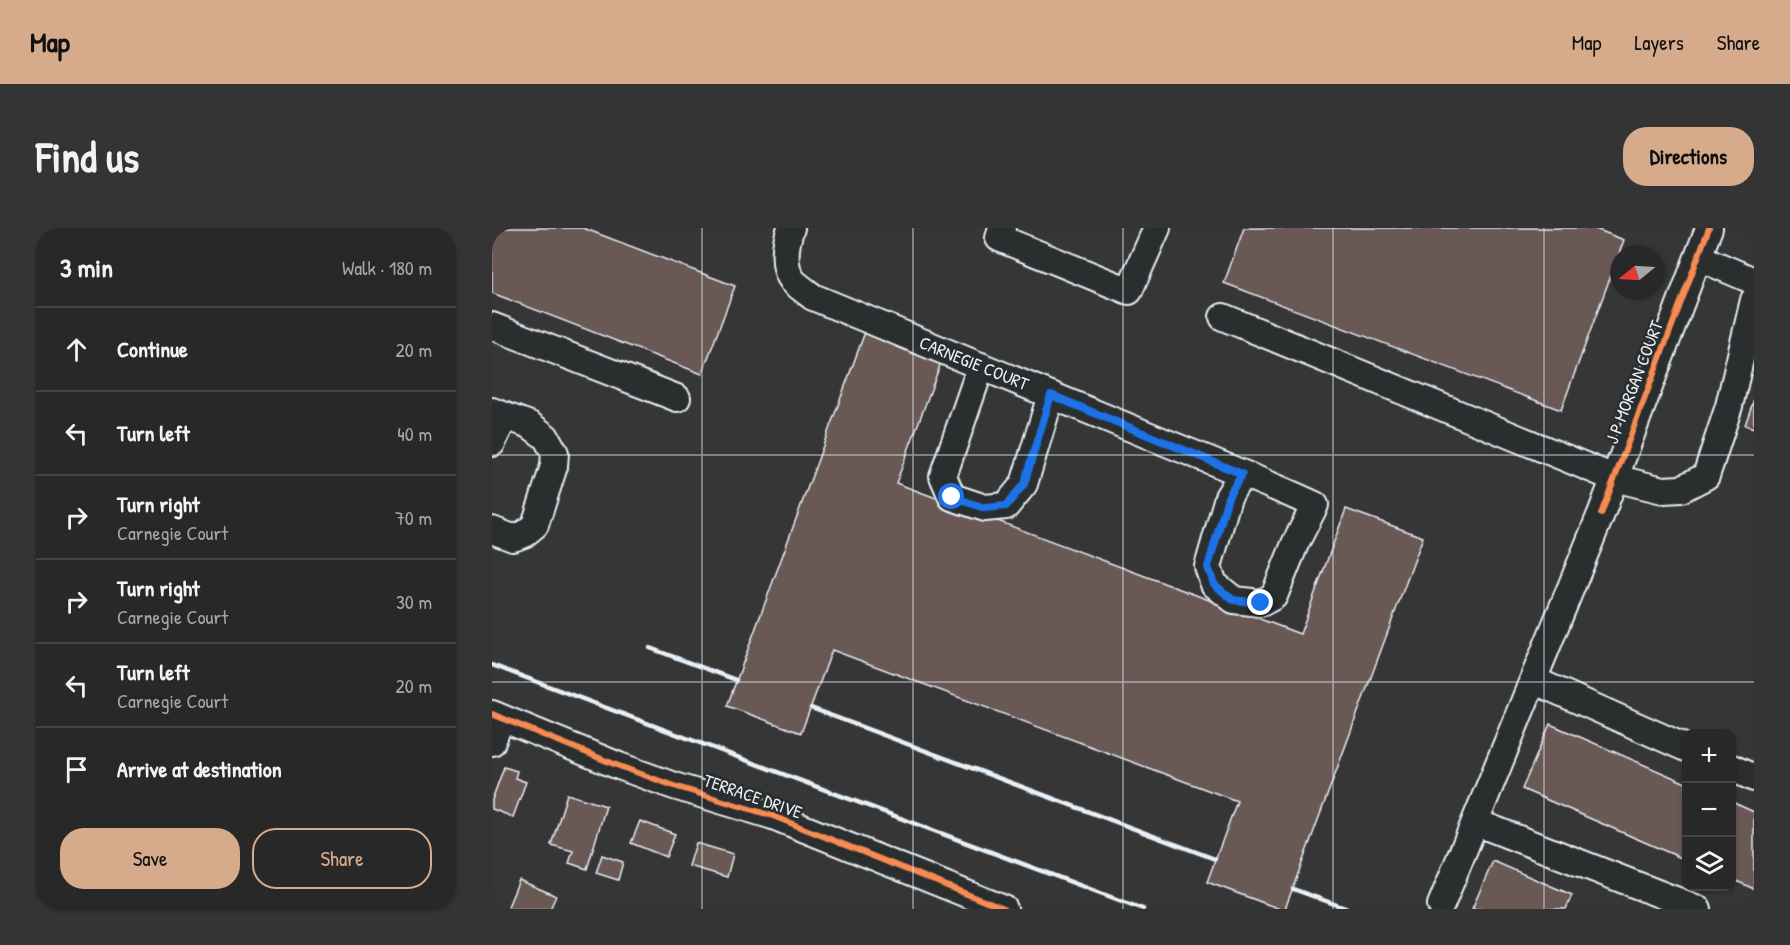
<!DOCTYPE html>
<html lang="en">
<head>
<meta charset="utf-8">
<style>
	:root { --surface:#292828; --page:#353434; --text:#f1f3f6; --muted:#a5a6a8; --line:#454445; --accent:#d6ab8b }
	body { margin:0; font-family:"Patrick Hand",sans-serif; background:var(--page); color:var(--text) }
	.controls { position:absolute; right:18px; bottom:18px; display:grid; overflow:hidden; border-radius:12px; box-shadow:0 2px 4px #0004 }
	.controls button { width:54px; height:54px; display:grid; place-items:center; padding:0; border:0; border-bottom:2px solid var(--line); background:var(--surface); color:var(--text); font:30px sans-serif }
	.compass { position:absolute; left:1118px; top:18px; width:54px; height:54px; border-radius:50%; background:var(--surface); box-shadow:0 2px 4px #0004; rotate:252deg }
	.stop { position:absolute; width:18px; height:18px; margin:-14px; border:4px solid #1a73e8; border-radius:50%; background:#fff }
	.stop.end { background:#1a73e8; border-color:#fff; box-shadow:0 2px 6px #0008 }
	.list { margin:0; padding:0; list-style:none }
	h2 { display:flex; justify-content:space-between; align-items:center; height:78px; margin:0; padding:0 24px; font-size:26px }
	h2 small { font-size:20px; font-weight:400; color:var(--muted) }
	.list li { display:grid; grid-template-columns:39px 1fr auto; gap:18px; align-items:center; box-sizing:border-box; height:84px; padding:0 24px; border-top:2px solid var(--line) }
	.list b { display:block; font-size:22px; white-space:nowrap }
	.list p { margin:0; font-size:20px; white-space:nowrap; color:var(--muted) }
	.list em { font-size:20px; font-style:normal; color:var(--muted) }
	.actions { display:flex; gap:12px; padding:18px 24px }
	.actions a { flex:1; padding:14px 0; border:2px solid var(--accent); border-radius:24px; text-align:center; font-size:21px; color:var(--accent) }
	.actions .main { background:var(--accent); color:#111 }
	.icon { flex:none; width:33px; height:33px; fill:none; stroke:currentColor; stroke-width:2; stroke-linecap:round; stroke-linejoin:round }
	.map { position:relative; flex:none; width:1262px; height:681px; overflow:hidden; border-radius:24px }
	header { display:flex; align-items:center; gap:36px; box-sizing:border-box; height:84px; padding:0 30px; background:var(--accent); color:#111 }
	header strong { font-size:28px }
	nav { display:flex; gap:33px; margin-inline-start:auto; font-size:21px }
	.intro { display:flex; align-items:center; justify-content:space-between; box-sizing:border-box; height:144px; padding:0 36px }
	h1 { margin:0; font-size:42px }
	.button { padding:15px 27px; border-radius:24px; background:var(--accent); color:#111; font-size:21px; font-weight:700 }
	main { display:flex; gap:36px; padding:0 36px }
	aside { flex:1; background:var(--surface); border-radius:24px; box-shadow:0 2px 4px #0004 }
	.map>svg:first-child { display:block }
</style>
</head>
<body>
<header>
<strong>Map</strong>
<nav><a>Map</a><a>Layers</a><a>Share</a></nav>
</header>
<div class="intro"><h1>Find us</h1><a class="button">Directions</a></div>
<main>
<aside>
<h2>3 min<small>Walk · 180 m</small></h2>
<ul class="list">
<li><svg class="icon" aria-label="ahead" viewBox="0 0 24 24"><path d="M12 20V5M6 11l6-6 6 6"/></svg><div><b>Continue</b></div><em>20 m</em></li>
<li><svg class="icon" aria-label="left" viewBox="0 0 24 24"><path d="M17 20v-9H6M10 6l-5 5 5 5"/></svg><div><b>Turn left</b></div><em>40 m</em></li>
<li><svg class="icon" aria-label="right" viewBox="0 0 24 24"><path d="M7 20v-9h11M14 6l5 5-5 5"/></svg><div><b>Turn right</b><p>Carnegie Court</p></div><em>70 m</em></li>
<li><svg class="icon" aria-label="right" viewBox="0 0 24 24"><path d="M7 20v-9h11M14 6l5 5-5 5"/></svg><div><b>Turn right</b><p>Carnegie Court</p></div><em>30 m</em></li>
<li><svg class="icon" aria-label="left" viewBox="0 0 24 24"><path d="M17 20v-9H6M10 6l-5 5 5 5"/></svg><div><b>Turn left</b><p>Carnegie Court</p></div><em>20 m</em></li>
<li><svg class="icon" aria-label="arrive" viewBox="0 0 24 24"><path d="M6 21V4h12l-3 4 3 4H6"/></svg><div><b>Arrive at destination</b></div></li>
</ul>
<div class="actions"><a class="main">Save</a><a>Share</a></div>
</aside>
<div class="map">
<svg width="1262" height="681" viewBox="0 0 1262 681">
	<rect width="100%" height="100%" fill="#373636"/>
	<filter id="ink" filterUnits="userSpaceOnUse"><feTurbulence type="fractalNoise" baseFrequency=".0167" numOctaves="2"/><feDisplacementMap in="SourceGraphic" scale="12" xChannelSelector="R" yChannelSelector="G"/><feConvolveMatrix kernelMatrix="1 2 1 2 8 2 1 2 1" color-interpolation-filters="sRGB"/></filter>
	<g filter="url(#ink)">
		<path fill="#6b5955" stroke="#e8f1f8" stroke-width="1.5" d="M0 0H91L243 58 210 146 0 65Z
			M752 0H1101L1132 12 1069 182 732 55Z
			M373 104 450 132 404 255 808 406 854 281 931 309 793 681H788L715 654 745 573 340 422 309 505 235 478Z
			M1262 171V200L1253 197Z
			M1058 496 1194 555V632L1030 561Z
			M12 539 25 543 23 550 34 554 21 589 0 581V572Z
			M75 566 114 578 95 641 77 635 81 623 59 617Z
			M1240 574 1262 584V661L1240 651Z
			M148 593 183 606 174 629 139 615Z
			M204 615 241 626 235 649 197 638Z
			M110 627 131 634 126 652 104 645Z
			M1001 633 1080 667 1074 681H980Z
			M27 652 64 668 58 681H15Z"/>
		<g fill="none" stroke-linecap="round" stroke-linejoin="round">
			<g stroke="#e8f1f8" stroke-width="30">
				<path id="minor" d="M299 0C293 16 290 39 301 53 307 59 315 64 321 69 429 114 538 158 646 203 705 228 765 250 823 277L803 316 782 368 769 375 742 372 722 356 716 339 736 269 750 246
					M510 0 507 10 637 63 665 0
					M1206 29 1262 53
					M731 89 1122 250 1171 262 1189 261 1214 248 1237 178 1262 72
					M0 98 185 170
					M489 138 451 248 460 269 493 280 514 278 532 256 559 167
					M0 183 38 197 54 209 63 225 62 238 43 297 32 306 21 310 0 302
					M0 215 13 188
					M1041 452 1194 520
					M0 486 127 538 182 558 281 588 512 681
					M0 514 9 490
					M1240 540 1262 550
					M983 594 1206 681
					M949 677 1109 286 1217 0"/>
			</g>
			<use href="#minor" stroke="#2a2d2e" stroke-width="26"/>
			<path stroke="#e8f1f8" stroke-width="4.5" d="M158 420 244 452
				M0 437 651 681
				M319 480 723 631
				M801 661 856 681"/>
			<g stroke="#2a2d2e" stroke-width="10">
				<path id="cycleway" d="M1109 286 1217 0
					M0 486 127 538 182 558 281 588 512 681"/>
			</g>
			<use href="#cycleway" stroke="#f68b52" stroke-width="6"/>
		</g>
	</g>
	<g fill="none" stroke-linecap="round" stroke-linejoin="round" filter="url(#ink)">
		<path stroke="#1a73e8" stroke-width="8" d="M460 269 493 280 514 278 532 256 559 167 750 246 736 269 716 339 722 356 741 372 769 375"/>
	</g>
	<path fill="none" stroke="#e8f1f8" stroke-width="1.5" stroke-opacity="0.55" d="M210 0V681M421 0V681M631 0V681M841 0V681M1052 0V681M0 227H1262M0 454H1262"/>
	<g text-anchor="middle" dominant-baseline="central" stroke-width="5" stroke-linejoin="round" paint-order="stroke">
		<g font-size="18" fill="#e8f1f8" stroke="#2a2d2e">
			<text transform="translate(482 135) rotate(22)">CARNEGIE COURT</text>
			<text transform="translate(1142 154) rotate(-69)">J P MORGAN COURT</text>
			<text transform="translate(261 568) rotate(19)">TERRACE DRIVE</text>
		</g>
	</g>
</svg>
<div class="controls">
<button>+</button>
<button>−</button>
<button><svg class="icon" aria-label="layers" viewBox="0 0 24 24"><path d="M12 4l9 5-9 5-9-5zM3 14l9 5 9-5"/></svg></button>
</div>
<svg class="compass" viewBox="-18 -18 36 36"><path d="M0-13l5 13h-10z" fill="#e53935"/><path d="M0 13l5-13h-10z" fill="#a5a6a8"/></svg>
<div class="stop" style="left:460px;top:269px"></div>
<div class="stop end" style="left:769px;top:375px"></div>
</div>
</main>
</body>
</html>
